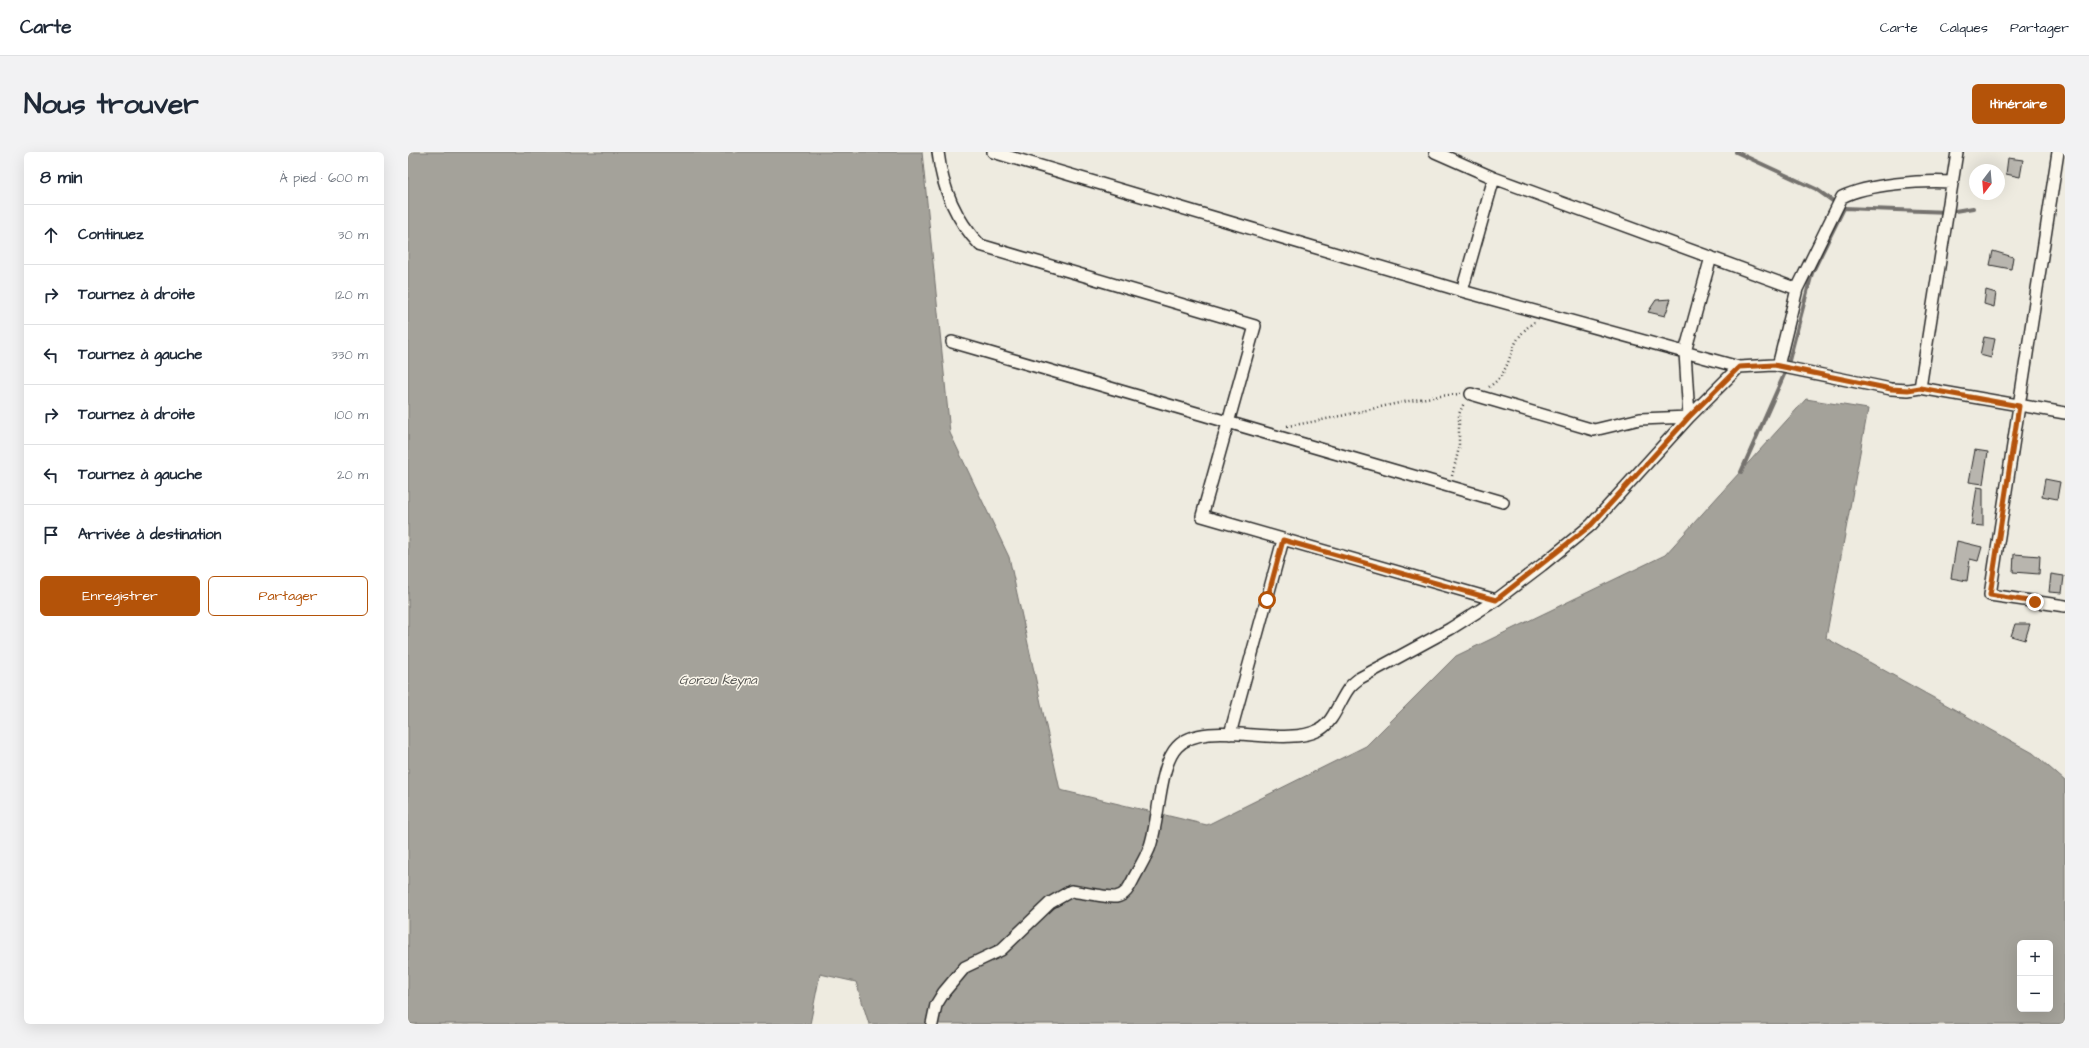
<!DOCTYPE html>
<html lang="fr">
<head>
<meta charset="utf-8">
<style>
	:root { --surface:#fff; --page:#f2f2f3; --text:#1f2937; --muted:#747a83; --line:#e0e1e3; --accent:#b45309 }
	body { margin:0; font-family:"Architects Daughter",sans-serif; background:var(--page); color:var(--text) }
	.controls { position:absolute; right:12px; bottom:12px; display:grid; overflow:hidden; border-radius:6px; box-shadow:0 4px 16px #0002 }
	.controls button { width:36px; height:36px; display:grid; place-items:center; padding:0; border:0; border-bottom:1px solid var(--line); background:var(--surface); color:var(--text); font:20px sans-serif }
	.compass { position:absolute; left:1561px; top:12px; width:36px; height:36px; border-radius:50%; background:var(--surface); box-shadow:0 4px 16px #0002; rotate:196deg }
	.stop { position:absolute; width:12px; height:12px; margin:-9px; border:3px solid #b45309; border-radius:50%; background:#fff }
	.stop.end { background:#b45309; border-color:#fff; box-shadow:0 1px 4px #0008 }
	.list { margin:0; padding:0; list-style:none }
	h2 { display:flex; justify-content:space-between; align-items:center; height:52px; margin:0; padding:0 16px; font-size:17px }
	h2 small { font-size:13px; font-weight:400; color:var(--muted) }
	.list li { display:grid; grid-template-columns:26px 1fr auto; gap:12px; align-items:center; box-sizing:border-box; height:60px; padding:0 16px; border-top:1px solid var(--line) }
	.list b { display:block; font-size:15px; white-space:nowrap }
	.list em { font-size:13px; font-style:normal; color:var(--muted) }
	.actions { display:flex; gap:8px; padding:12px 16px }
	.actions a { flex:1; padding:9px 0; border:1px solid var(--accent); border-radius:6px; text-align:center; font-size:14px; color:var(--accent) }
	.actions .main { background:var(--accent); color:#fff }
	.icon { flex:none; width:22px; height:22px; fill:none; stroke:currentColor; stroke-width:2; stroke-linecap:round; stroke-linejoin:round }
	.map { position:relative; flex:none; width:1657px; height:872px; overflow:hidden; border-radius:6px }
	header { display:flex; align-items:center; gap:24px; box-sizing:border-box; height:56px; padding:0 20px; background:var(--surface); border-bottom:1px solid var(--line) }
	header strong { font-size:19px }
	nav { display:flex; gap:22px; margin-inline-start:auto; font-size:14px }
	.intro { display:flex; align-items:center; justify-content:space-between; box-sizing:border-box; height:96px; padding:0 24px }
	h1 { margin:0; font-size:28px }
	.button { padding:10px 18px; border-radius:6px; background:var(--accent); color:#fff; font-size:14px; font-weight:700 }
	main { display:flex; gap:24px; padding:0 24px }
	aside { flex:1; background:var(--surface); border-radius:6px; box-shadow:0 4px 16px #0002 }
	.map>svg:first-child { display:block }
</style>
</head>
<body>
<header>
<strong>Carte</strong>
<nav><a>Carte</a><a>Calques</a><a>Partager</a></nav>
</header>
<div class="intro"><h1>Nous trouver</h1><a class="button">Itinéraire</a></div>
<main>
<aside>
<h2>8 min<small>À pied · 600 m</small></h2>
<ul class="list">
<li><svg class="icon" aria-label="ahead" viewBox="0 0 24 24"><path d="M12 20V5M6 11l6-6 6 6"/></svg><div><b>Continuez</b></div><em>30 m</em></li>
<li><svg class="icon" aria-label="right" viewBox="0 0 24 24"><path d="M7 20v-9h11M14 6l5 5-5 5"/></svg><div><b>Tournez à droite</b></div><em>120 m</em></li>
<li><svg class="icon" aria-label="left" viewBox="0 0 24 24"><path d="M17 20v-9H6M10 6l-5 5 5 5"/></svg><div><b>Tournez à gauche</b></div><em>330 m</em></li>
<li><svg class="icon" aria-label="right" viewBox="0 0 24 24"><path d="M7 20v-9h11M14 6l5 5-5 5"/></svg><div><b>Tournez à droite</b></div><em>100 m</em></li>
<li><svg class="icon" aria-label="left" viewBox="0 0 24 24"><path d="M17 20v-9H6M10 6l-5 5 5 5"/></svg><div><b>Tournez à gauche</b></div><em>20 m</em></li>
<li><svg class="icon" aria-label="arrive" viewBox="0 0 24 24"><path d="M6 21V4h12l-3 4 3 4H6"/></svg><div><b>Arrivée à destination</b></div></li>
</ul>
<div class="actions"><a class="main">Enregistrer</a><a>Partager</a></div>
</aside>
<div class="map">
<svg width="1657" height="872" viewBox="0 0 1657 872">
	<rect width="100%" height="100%" fill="#eeebe0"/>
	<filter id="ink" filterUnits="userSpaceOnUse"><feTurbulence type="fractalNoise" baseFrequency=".025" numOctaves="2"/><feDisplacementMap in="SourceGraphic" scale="8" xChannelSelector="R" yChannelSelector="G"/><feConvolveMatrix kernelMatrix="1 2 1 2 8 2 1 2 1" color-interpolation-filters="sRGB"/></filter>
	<g filter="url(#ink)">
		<path fill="#a4a29a" stroke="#74726e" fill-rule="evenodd" d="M0 0H514L542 281 601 405 652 638 799 673 958 594 1048 504 1257 403 1398 247 1460 257 1418 486 1625 601 1657 629V872H461L448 830 412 822 402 872H0ZM1612 791H1642V857H1612Z"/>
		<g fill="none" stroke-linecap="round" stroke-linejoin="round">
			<path stroke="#74726e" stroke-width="4" d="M1328 0 1408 37 1429 52
				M1333 320 1379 216 1404 121 1436 56 1541 60 1565 56"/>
		</g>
		<path fill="#b8b5ae" stroke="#2b2b2b" d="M1600 6 1615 8 1612 25 1598 22Z
			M1585 99 1605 105 1603 117 1582 113Z
			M1578 138 1588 141 1586 155 1576 152Z
			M1263 147 1257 164 1240 160 1248 148Z
			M1576 185 1587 187 1583 206 1572 203Z
			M1567 298 1580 300 1575 332 1561 330Z
			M1637 327 1652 330 1649 347 1634 344Z
			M1569 335 1575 336V374L1563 373Z
			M1549 389 1574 395 1570 409 1562 407 1559 429 1543 426Z
			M1606 402 1632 404 1631 422 1605 420Z
			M1643 422 1656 424 1654 441 1641 440Z
			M1607 472H1622L1617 488 1603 484Z"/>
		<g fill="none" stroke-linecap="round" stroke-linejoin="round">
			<g stroke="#2b2b2b" stroke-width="14">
				<path id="street" d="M530 0C534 35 548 68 572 93L847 174 794 364 1088 448
					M585 0 1054 139 1331 215
					M1027 0 1086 26 1389 137
					M1650 0 1582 443 1657 454
					M1054 139 1086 26
					M544 190 1095 350
					M1370 214 1389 137 1434 45C1460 32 1515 28 1544 30
					M1512 236 1549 0
					M1063 242 1186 278 1232 267 1281 265 1331 215 1366 213 1483 237 1500 238 1512 236 1657 261
					M822 582 875 388
					M524 872 528 853 536 840 557 815 593 798 642 751 663 739C672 740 701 746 708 745 719 743 722 733 727 724 732 715 737 706 741 697 752 669 750 615 769 595 797 565 874 597 911 578 926 570 931 549 941 536 944 532 948 529 952 526L1042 477 1088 448 1134 413 1183 373 1281 265 1277 200 1303 105"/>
			</g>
			<path stroke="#2b2b2b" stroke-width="2.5" stroke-dasharray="1 3" stroke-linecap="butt" d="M1081 235C1085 232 1090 228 1093 224 1107 202 1101 189 1126 170
				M879 274C937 266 994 246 1053 242
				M1044 324 1051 296V262L1056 251"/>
			<use href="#street" stroke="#fbf7ec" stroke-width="11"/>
		</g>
	</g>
	<g fill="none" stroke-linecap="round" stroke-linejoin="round" filter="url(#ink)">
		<path stroke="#b45309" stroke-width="5" d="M859 448 875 388 1088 448 1183 373 1281 265 1331 215 1366 213 1483 237 1500 238 1512 236 1611 254 1582 443 1627 450"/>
	</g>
	<g text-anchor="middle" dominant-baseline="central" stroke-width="3" stroke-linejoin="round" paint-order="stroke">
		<g font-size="13" font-style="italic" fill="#555552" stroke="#fbf7ec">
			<text x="310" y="528">Gorou Keyna</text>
		</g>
	</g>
</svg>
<div class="controls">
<button>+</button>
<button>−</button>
</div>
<svg class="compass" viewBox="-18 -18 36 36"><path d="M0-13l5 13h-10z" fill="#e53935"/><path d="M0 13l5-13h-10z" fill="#747a83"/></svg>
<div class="stop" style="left:859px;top:448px"></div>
<div class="stop end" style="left:1627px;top:450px"></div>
</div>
</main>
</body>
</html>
